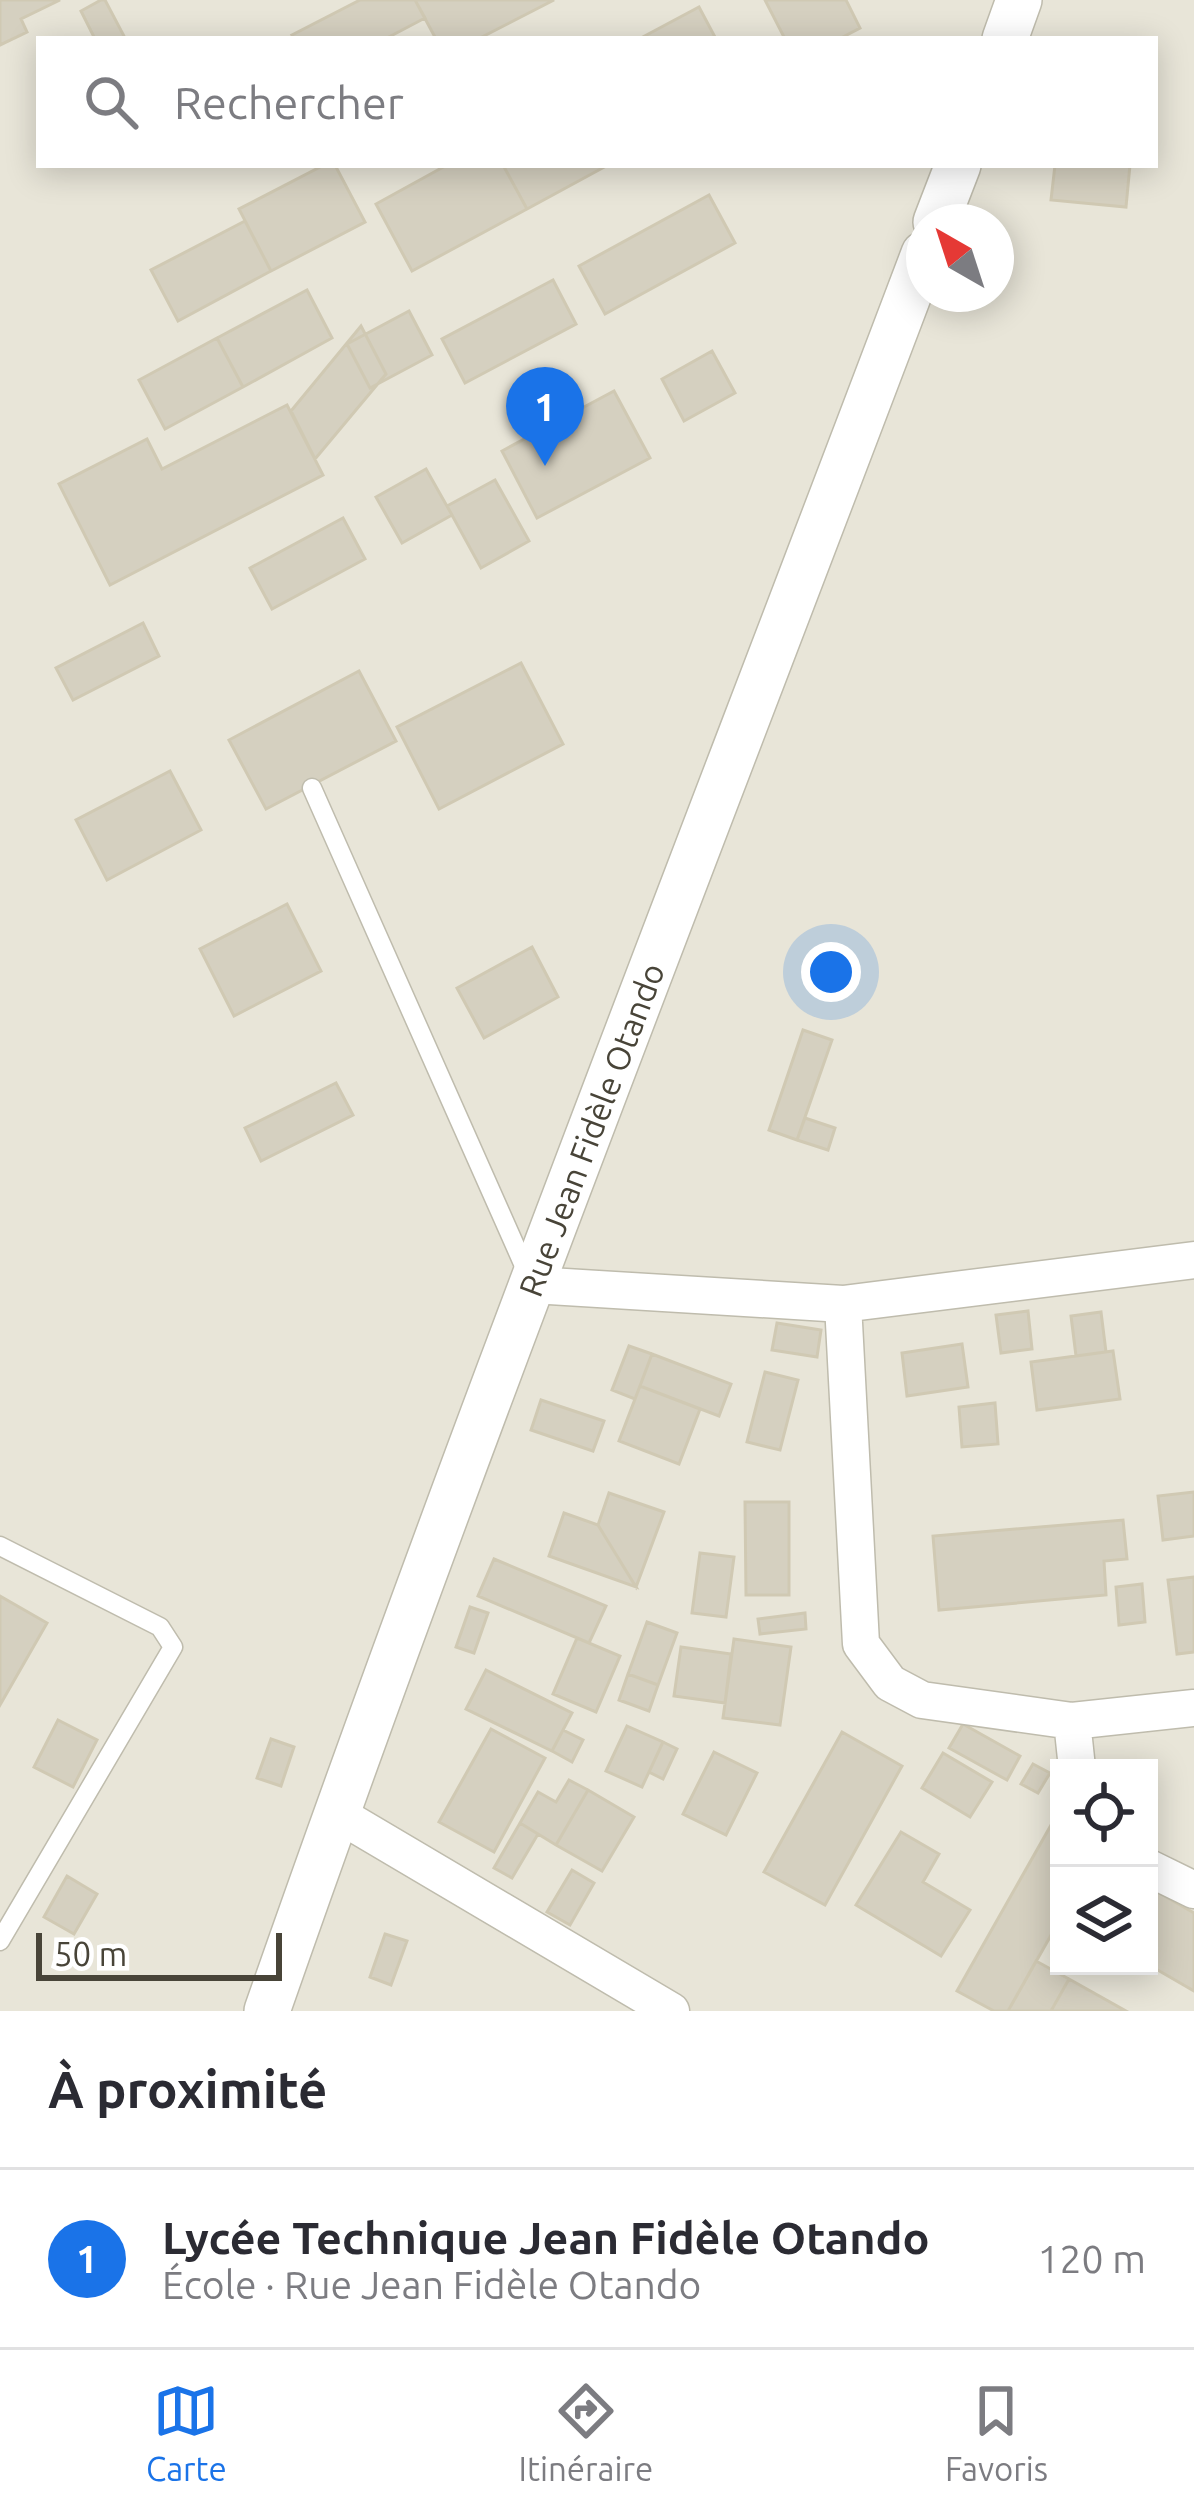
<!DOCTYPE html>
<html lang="fr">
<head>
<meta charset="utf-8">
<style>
	:root { --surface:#fff; --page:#f2f2f3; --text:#2b2b33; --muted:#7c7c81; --line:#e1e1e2; --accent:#1a73e8 }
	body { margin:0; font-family:Ubuntu,sans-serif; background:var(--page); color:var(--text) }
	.controls { position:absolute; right:36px; bottom:36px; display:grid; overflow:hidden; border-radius:0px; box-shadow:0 6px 30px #0003 }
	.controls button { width:108px; height:108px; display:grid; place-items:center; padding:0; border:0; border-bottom:3px solid var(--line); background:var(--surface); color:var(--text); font:60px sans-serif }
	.compass { position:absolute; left:906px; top:204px; width:108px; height:108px; border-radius:50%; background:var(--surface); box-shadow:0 6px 30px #0003; rotate:321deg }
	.scale { position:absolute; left:36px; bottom:30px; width:246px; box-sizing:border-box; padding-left:12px; border:6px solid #484438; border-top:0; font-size:33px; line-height:42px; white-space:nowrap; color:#484438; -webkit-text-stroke:9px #fff; paint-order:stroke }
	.you { position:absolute; left:831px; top:972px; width:42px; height:42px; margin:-30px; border:9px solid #fff; border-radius:50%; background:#1a73e8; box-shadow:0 0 0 18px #1a73e833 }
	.badge { display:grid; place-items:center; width:78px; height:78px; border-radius:50%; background:var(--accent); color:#fff; font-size:39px; font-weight:700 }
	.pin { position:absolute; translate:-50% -99px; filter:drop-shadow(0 3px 6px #0008) }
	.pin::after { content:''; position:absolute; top:63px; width:42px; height:36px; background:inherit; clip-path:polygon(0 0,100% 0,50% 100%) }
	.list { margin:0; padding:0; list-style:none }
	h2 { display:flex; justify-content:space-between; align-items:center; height:156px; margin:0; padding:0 48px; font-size:51px }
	h2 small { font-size:39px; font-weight:400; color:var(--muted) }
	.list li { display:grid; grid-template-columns:78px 1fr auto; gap:36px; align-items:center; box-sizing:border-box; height:180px; padding:0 48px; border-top:3px solid var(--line) }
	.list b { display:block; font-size:45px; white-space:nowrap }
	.list p { margin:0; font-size:39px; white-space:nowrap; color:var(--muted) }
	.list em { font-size:39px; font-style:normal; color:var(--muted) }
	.icon { flex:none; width:66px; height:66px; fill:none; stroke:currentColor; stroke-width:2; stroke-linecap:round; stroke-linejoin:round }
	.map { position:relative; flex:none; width:1194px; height:2011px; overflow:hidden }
	.search { position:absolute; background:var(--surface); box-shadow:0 6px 30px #0003; left:36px; right:36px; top:36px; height:132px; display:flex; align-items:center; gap:30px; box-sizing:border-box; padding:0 42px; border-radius:0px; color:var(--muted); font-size:45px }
	.sheet { height:336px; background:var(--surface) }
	nav { display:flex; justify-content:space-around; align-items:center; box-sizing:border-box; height:168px; border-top:3px solid var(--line); background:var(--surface); font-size:33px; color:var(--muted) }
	nav a { display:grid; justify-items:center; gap:6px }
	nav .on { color:var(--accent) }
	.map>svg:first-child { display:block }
</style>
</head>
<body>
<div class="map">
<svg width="1194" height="2011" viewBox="0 0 1194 2011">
	<rect width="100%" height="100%" fill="#f4f3ea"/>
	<path fill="#e8e5d8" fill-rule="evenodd" d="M0 0H1194V2011H0ZM39 39H1155V165H39ZM924 222H996V294H924ZM1059 1768H1149V1966H1059Z"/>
	<path fill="#d5d0c0" stroke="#d0c9b3" stroke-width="3" d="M0 0H60L21 19 27 32 0 45Z
		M101 0H105L125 38 95 39 81 11Z
		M360 0H415L425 18 385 39H295L292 35Z
		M415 0H554L478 39H436Z
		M765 0H846L860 28 839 39H785Z
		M699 7 716 39H639Z
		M324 165H335L365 222 271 271 239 209Z
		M447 165H503L527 209 412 271 376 204Z
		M503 165H608L527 209Z
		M1055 165H1130L1126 207 1051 200Z
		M709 195 735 243 605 314 579 266Z
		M245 221 271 271 178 321 151 270Z
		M553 280 576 324 465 383 442 339Z
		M307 290 332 338 243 387 217 338Z
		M409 311 432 355 370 388 347 344Z
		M361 326 386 374 315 459 291 411Z
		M217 338 243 387 165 429 139 380Z
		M712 351 735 393 684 421 662 379Z
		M614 391 650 458 537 518 502 451Z
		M287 405 323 475 110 585 59 484 147 439 162 469Z
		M426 469 452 515 402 543 376 497Z
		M495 480 529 541 481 568 447 506Z
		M343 518 365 559 272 609 250 568Z
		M143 623 159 656 73 700 56 668Z
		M521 663 563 744 439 809 397 727Z
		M359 671 396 741 266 809 229 740Z
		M170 771 201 830 107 880 76 820Z
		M287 904 321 971 234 1016 200 949Z
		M532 947 558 997 484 1038 457 988Z
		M803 1030 832 1040 797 1140 769 1130Z
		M336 1083 353 1115 261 1161 245 1128Z
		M805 1118 835 1128 828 1150 797 1140Z
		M1028 1311 1032 1349 1001 1353 996 1315Z
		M1101 1312 1106 1352 1076 1356 1071 1316Z
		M777 1323 821 1330 817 1357 772 1350Z
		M962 1344 968 1387 907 1396 902 1353Z
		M629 1346 652 1354 635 1399 612 1390Z
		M1113 1351 1120 1399 1037 1410 1031 1362Z
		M652 1354 731 1384 719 1416 640 1386Z
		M765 1372 798 1380 780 1450 747 1442Z
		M640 1386 700 1409 679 1464 619 1441Z
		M541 1400 604 1421 593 1451 531 1430Z
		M995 1403 998 1444 962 1447 959 1407Z
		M1194 1492V1536L1163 1540 1158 1496Z
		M609 1493 664 1512 636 1587 598 1525Z
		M745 1502H789V1595H746Z
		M564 1513 598 1525 636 1587 549 1556Z
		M1123 1520 1127 1559 1104 1561 1106 1595 939 1610 933 1536Z
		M700 1553 734 1557 726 1617 692 1613Z
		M494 1559 606 1606 589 1643 478 1596Z
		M1194 1577V1652L1177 1654 1168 1580Z
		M1142 1584 1145 1622 1119 1625 1116 1587Z
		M0 1596 47 1623 0 1705Z
		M470 1607 488 1613 474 1653 456 1647Z
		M805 1613 806 1629 760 1634 758 1619Z
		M647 1622 677 1633 658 1685 628 1674Z
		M577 1638 620 1656 596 1712 553 1694Z
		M734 1639 791 1647 780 1725 723 1718Z
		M681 1647 731 1654 725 1703 674 1696Z
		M486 1670 572 1713 552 1751 466 1709Z
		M628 1674 658 1685 649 1711 619 1700Z
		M58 1720 97 1740 73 1787 34 1767Z
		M963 1724 1020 1756 1007 1780 949 1748Z
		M627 1726 663 1742 642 1787 606 1771Z
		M491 1729 545 1758 494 1852 439 1822Z
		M563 1730 583 1740 572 1762 552 1751Z
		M842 1732 902 1766 825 1905 764 1872Z
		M271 1739 294 1747 281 1786 257 1778Z
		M663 1742 677 1749 663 1779 649 1772Z
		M714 1752 757 1773 726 1835 683 1814Z
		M943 1753 992 1782 970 1817 922 1788Z
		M1033 1764 1050 1773 1038 1793 1021 1784Z
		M569 1780 588 1790 556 1845 520 1823 538 1792 556 1802Z
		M588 1790 634 1817 602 1871 556 1845Z
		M1055 1818 1059 1820V1921L1008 2011H994L957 1991Z
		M520 1823 538 1834 512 1878 494 1868Z
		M901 1832 939 1854 923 1882 970 1910 941 1956 856 1905Z
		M572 1870 594 1883 570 1925 547 1912Z
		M67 1876 97 1894 74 1934 44 1917Z
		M1149 1887 1194 1913V1991L1149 1965Z
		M385 1934 407 1941 391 1985 370 1977Z
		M1036 1961 1069 1979 1051 2011H1008Z
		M1069 1979 1126 2011H1051Z"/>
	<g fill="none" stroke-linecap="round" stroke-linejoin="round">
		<g stroke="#bfbcad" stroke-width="21">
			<path id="service" d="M312 788 529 1277
				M0 1546 160 1627 173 1647 0 1941"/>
		</g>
		<g stroke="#bfbcad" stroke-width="39">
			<path id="minor" d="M533 1285 843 1304 1194 1260
				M843 1304 861 1644 890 1683 922 1700 1072 1721 1194 1708
				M1072 1721 1077 1768
				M336 1813 671 2011
				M1149 1868 1194 1890"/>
		</g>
		<g stroke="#bfbcad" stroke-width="48">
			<g id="tertiary">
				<path d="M1005 39 1019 0"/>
				<path d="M936 222 958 165"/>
				<path id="s1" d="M267 2011C473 1421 703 839 924 254"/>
			</g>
		</g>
		<use href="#service" stroke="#fff" stroke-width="18"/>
		<use href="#minor" stroke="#fff" stroke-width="36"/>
		<use href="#tertiary" stroke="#fff" stroke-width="45"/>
	</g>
	<g text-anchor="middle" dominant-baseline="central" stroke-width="9" stroke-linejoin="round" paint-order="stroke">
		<g font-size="33" fill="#484438" stroke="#fff">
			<text stroke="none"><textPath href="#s1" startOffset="939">Rue Jean Fidèle Otando</textPath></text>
		</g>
	</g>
</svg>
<div class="controls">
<button><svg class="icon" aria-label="locate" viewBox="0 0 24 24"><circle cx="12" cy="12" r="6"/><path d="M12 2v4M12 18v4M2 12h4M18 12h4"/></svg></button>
<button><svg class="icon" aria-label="layers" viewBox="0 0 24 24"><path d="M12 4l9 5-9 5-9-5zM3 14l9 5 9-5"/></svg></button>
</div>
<svg class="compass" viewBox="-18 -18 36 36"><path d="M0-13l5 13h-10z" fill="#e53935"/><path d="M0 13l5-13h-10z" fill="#7c7c81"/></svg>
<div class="scale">50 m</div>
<div class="you"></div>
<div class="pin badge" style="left:545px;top:466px">1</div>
<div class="search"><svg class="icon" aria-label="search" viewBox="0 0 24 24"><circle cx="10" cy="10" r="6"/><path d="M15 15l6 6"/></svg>Rechercher</div>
</div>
<section class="sheet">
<h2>À proximité<small></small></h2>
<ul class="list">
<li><span class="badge">1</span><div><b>Lycée Technique Jean Fidèle Otando</b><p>École · Rue Jean Fidèle Otando</p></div><em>120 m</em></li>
</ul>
</section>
<nav>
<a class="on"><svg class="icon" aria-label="map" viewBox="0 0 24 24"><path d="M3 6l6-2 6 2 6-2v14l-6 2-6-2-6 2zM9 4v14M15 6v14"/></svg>Carte</a>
<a><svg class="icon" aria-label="directions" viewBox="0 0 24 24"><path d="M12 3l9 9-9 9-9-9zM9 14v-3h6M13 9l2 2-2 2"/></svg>Itinéraire</a>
<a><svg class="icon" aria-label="saved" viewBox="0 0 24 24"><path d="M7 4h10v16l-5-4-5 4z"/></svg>Favoris</a>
</nav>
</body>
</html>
